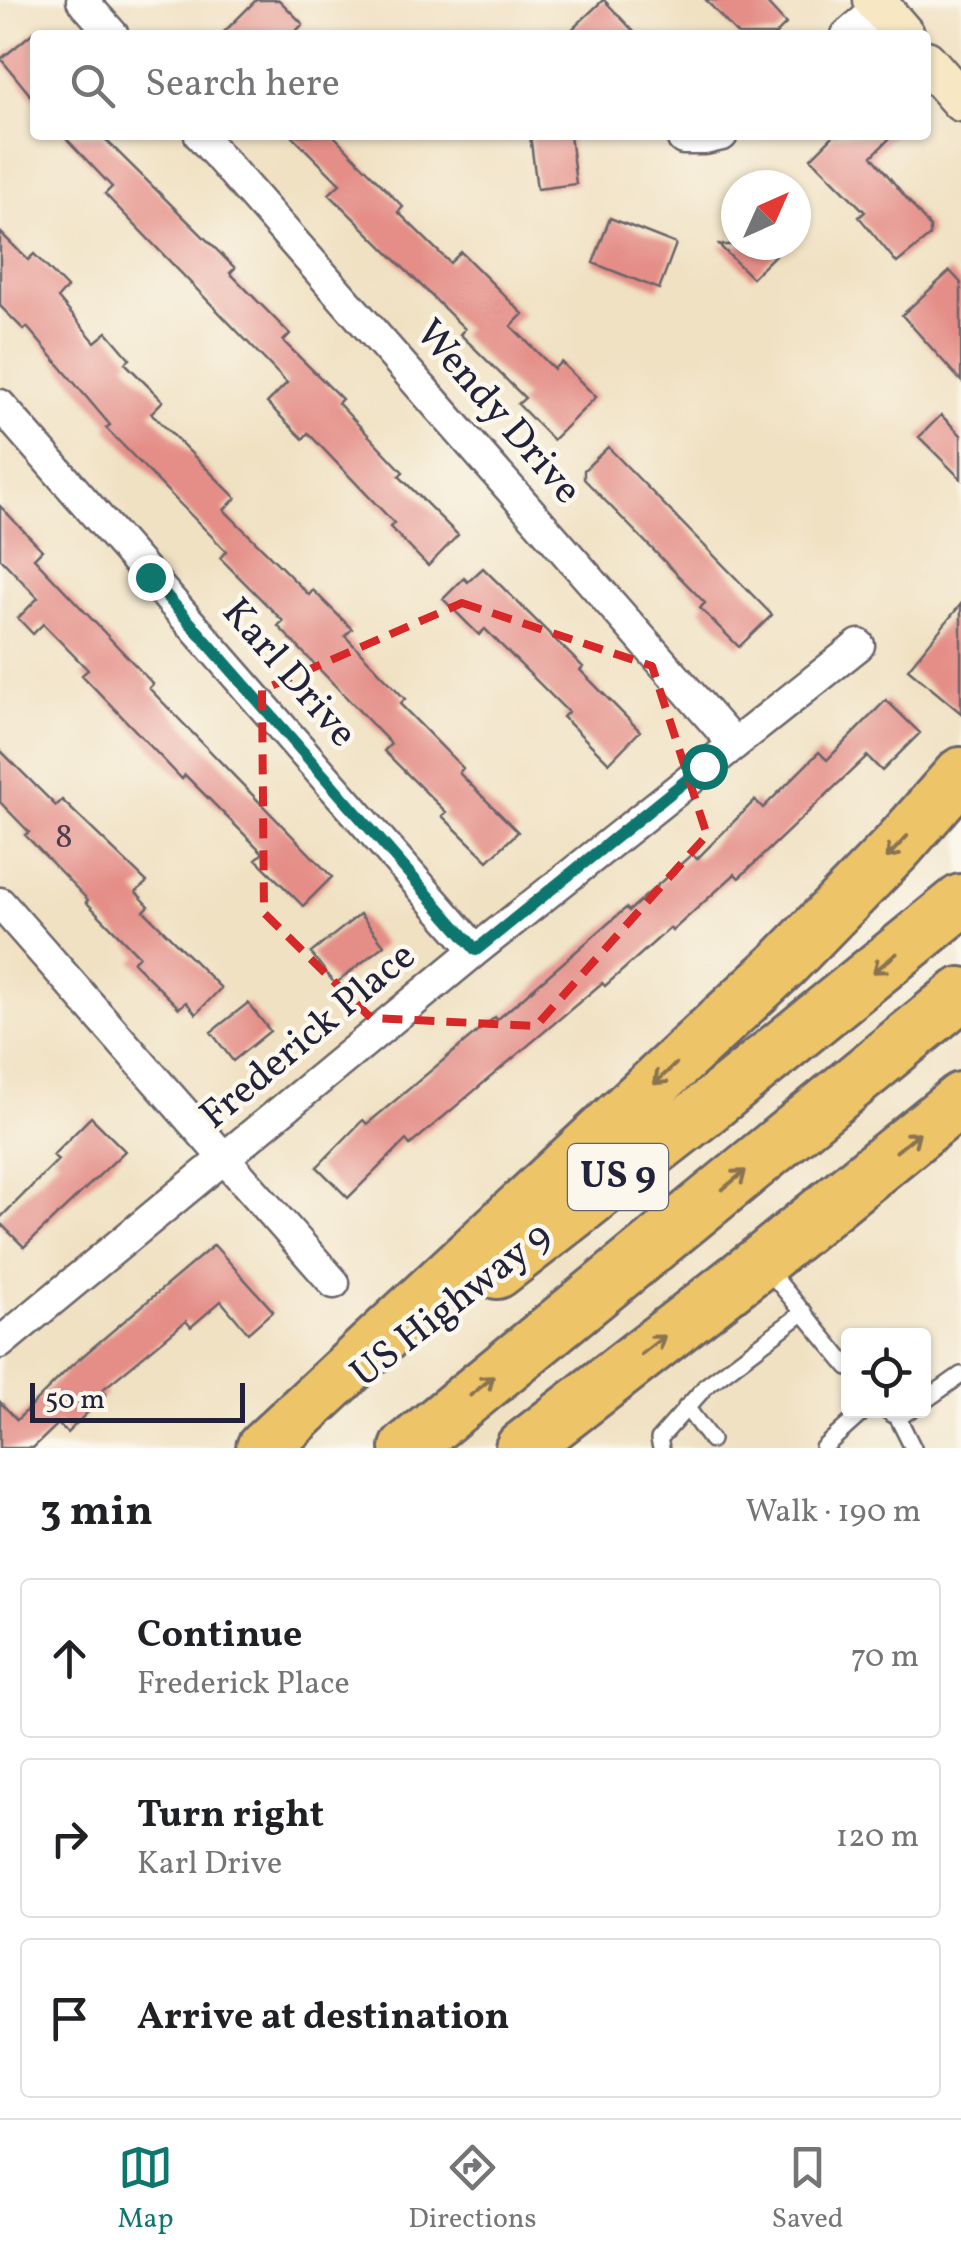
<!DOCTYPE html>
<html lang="en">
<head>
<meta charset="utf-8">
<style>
	:root { --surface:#fff; --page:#f6f6f6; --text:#202124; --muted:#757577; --line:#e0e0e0; --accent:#0f766e }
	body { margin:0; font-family:Vollkorn,serif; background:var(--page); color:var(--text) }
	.controls { position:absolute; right:30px; bottom:30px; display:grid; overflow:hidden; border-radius:10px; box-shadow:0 2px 8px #0004 }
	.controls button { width:90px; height:90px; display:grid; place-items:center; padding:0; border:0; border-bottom:2px solid var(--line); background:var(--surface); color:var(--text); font:50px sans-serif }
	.compass { position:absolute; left:721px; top:170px; width:90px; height:90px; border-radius:50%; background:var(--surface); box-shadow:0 2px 8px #0004; rotate:45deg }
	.scale { position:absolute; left:30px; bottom:25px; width:215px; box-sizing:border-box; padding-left:10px; border:5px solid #22223b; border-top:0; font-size:28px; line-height:35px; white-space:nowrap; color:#22223b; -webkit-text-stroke:8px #fbf7ec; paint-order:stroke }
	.stop { position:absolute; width:30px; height:30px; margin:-22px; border:8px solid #0f766e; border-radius:50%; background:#fff }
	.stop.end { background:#0f766e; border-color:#fff; box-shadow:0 2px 10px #0008 }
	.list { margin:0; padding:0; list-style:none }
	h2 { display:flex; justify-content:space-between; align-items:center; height:130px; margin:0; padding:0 40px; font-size:42px }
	h2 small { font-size:32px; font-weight:400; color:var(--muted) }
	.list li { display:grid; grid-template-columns:65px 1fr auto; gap:30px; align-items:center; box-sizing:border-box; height:160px; margin:0 20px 20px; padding:0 20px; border:2px solid var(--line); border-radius:10px }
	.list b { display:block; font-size:38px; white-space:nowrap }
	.list p { margin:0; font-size:32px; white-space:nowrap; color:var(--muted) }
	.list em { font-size:32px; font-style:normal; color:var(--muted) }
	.icon { flex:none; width:55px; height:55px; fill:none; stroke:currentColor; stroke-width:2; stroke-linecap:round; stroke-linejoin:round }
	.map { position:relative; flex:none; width:961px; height:1448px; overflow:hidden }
	.search { position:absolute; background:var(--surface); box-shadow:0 2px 8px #0004; left:30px; right:30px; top:30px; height:110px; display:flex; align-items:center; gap:25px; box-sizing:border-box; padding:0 35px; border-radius:10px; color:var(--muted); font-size:38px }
	.sheet { height:670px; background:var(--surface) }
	nav { display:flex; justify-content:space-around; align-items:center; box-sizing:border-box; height:140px; border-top:2px solid var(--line); background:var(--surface); font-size:28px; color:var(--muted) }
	nav a { display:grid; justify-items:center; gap:5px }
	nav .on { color:var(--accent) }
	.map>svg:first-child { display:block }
</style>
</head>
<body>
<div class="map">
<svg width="961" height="1448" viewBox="0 0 961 1448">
	<rect width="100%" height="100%" fill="#fbf7ec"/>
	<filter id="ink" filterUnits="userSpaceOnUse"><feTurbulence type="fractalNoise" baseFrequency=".01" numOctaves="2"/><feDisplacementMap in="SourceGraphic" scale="20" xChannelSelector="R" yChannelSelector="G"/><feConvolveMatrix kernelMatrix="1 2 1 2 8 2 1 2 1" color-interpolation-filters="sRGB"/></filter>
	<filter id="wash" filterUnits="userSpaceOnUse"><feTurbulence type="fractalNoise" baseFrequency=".0048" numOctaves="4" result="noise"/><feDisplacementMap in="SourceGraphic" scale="40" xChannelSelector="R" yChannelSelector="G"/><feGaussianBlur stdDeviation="2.25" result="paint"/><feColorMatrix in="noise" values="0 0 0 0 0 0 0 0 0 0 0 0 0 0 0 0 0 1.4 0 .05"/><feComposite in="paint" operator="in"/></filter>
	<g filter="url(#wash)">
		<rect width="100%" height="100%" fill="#f0e1c2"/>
		<g id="blocks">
			<path fill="#e48e87" d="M256 0H279L303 24 292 35H221Z
				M604 0 637 35H566L603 0Z
				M706 0H764L786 24 775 35H738Z
				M35 31V101L1 59Z
				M63 135H101L235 268 230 273 290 334 283 341 342 399 338 403 403 472 399 476 458 535 428 566 390 527 394 523 308 433 303 439 267 403 287 383 105 194 112 187Z
				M291 135H333L403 207 398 212 450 263 461 252 523 314 511 326 554 369 561 362 596 397 553 440 518 404 525 398 460 334 465 329 329 194 340 184Z
				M530 135H570L576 184 537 189Z
				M834 135H893L872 156 930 227V236L897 263 859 217 865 212 811 158Z
				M610 218 676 244 659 289 593 263Z
				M0 232 28 260 34 254 67 288 58 298 95 342 107 332 130 359 125 363 163 401 151 413 236 498 224 510 309 595 313 590 352 629 345 636 405 699 400 704 463 768 459 773 518 832 488 861 442 816 446 812 384 751 391 744 278 626 283 621 220 558 226 551 106 428 110 425 27 327 24 330 0 306Z
				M719 245H785L752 278Z
				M950 271 961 283V381L902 315Z
				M941 415 961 435V479L919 437Z
				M608 447 772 615 739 647 700 608 705 603 584 479V470Z
				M0 506 42 550 34 558 153 684 149 688 332 877 303 906 256 859 263 853 185 775 182 779 82 675 88 670 43 624 33 634 18 618 38 598 0 558Z
				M483 568 583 667 580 670 640 731 609 763 563 717 568 712 485 629 479 635 443 599 464 578 468 582Z
				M961 604V713L908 669Z
				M886 700 920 733 882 771 867 756 739 878 735 874 672 931 670 928 605 986 602 983 410 1145 406 1140 348 1198 317 1167 363 1120 367 1124 495 1017 497 1020 626 908 629 911 692 854 697 859 755 800 763 808 819 752 827 760Z
				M0 750 56 806 62 800 147 882 136 892 149 906 144 911 221 988 196 1014 186 1002 179 1008 133 962 139 956 86 902 88 900 25 835 29 832 0 802Z
				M360 914 384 945 335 984 311 953Z
				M248 1003 270 1031 233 1061 211 1032Z
				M91 1117 125 1151 24 1247 0 1223V1218L58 1160 53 1155Z
				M214 1245 273 1311 248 1333 221 1301 191 1327 186 1321 102 1390 106 1394 67 1433 58 1424 33 1448H0V1402L17 1420 71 1366Z"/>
		</g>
	</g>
	<g filter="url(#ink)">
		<use href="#blocks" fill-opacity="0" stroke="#6a656a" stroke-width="2.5"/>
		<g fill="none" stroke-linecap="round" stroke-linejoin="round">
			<g stroke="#6a656a" stroke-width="20">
				<path id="lane" d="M765 1266 848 1367
					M924 1401 961 1375
					M686 1407 711 1440
					M886 1410 898 1418 910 1410
					M898 1418 913 1448
					M661 1448 659 1439 706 1386 804 1312
					M823 1448 865 1410"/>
			</g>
			<g stroke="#6a656a" stroke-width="35">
				<path id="street" d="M82 0 113 35
					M847 35 880 7
					M200 135 733 743
					M683 139H705L722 135
					M0 405 476 950
					M0 903 334 1283
					M0 1343 476 950 859 645"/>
			</g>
			<g stroke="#6a656a" stroke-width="45">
				<path id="secondary" d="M874 0 904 35
					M926 61 961 101"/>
			</g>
			<g stroke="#6a656a" stroke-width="58">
				<path id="highway" d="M497 1272 702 1112 961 901
					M263 1448 783 964 896 848 961 774
					M407 1448 961 994
					M522 1448 762 1261 961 1099"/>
			</g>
			<use href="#lane" stroke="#fff" stroke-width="15"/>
			<use href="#street" stroke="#fff" stroke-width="30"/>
			<use href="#secondary" stroke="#f8e7c3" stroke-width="40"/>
			<use href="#highway" stroke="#eec469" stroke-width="52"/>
		</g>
		<defs><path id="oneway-shaft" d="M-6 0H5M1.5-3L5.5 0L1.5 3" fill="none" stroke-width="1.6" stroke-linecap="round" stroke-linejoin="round" transform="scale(2.5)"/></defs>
		<g stroke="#887352">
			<use href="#oneway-shaft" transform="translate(897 847) rotate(133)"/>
			<use href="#oneway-shaft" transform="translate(885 963) rotate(141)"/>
			<use href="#oneway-shaft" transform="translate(665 1074) rotate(137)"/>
			<use href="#oneway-shaft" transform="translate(908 1142) rotate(-39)"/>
			<use href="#oneway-shaft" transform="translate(734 1180) rotate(-39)"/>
			<use href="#oneway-shaft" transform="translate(653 1345) rotate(-38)"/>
			<use href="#oneway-shaft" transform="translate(482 1386) rotate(-39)"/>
		</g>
	</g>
	<g fill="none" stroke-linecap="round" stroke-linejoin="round" filter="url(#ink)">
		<path stroke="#0f766e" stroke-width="12" d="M150 577 476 950 704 766"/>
	</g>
	<path fill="none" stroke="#d62828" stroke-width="8" stroke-dasharray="20 12" stroke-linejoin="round" d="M462 603 652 666 707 835 536 1026 371 1018 264 913 262 690Z"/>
	<g text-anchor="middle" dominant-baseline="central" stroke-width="9" stroke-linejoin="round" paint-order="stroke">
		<g font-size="35" fill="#523d4e">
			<text x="64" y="838">8</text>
		</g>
		<rect fill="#fbf7ec" stroke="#636270" stroke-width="2.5" x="568" y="1144" width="100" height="66" rx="8"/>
		<g font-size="38" font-weight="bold" fill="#22223b">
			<text x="618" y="1177">US 9</text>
		</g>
		<g font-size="40" fill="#22223b" stroke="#fbf7ec">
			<text transform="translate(497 413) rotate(49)">Wendy Drive</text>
			<text transform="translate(288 674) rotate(49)">Karl Drive</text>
			<text transform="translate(309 1037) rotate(-40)">Frederick Place</text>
			<text transform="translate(452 1306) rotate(-38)">US Highway 9</text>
		</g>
	</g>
</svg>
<div class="controls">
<button><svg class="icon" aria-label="locate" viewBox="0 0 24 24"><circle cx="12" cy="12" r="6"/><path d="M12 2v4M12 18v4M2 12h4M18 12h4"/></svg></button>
</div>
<svg class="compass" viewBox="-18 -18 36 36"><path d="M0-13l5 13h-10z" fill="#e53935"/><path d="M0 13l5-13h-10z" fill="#757577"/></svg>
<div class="scale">50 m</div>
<div class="stop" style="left:704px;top:766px"></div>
<div class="stop end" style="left:150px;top:577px"></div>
<div class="search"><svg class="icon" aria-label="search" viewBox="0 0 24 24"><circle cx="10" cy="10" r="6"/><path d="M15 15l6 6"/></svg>Search here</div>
</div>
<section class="sheet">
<h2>3 min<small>Walk · 190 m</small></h2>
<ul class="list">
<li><svg class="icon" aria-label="ahead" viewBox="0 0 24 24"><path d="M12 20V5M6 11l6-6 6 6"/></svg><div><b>Continue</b><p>Frederick Place</p></div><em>70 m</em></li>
<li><svg class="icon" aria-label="right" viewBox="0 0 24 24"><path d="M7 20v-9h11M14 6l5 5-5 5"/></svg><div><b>Turn right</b><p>Karl Drive</p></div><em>120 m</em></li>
<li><svg class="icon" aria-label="arrive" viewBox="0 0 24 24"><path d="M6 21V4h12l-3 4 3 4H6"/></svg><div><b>Arrive at destination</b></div></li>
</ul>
</section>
<nav>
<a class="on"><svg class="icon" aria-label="map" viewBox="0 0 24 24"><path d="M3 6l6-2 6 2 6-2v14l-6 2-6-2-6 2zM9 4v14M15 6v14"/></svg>Map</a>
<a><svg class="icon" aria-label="directions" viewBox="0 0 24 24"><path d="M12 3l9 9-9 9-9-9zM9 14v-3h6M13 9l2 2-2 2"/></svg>Directions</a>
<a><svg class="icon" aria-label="saved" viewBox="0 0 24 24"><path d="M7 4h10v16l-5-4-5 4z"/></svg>Saved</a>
</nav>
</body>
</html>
